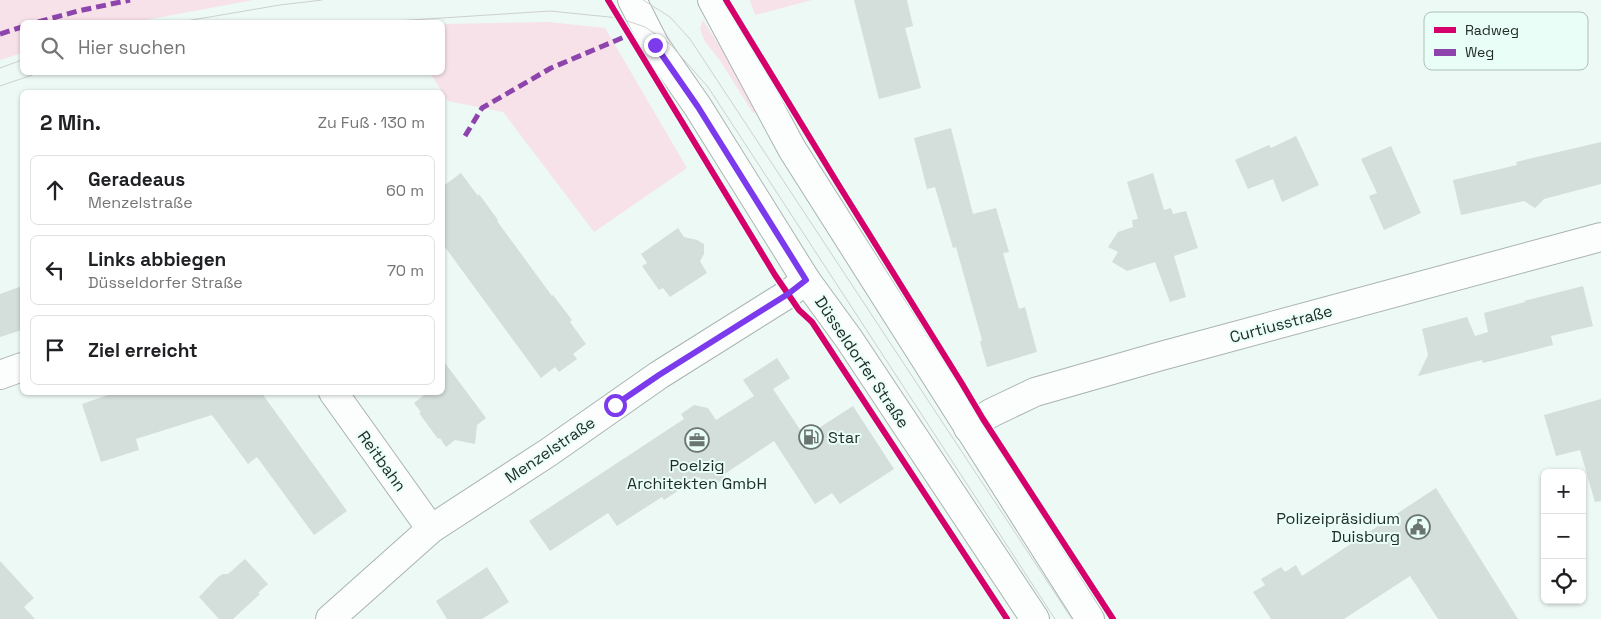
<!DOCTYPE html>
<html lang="de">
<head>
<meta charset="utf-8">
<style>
	:root { --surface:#fff; --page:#f2f2f2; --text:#202124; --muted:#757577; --line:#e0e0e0 }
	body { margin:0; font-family:"Space Grotesk",sans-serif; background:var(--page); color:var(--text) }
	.controls { position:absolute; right:15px; bottom:15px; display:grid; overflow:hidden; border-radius:8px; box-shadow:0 1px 4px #0004 }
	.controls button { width:45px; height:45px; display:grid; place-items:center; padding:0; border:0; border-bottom:1px solid var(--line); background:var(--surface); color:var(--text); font:25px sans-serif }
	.stop { position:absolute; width:15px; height:15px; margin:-11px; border:4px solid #7c3aed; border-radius:50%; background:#fff }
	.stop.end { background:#7c3aed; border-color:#fff; box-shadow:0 1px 5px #0008 }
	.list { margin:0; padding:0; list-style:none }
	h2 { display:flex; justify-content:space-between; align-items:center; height:65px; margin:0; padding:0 20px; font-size:21px }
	h2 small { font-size:16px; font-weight:400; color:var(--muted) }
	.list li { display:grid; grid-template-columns:32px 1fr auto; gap:15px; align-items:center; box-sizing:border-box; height:70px; margin:0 10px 10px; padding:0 10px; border:1px solid var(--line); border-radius:8px }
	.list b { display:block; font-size:19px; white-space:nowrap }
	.list p { margin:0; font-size:16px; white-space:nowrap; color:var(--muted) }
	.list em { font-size:16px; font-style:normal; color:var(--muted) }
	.icon { flex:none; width:28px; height:28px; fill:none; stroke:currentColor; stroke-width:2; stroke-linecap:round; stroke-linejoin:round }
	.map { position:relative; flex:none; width:1601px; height:619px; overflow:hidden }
	.search { position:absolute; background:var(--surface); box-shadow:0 1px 4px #0004; left:20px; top:20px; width:425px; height:55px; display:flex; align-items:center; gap:12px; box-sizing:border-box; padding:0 18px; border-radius:8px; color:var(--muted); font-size:19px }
	.panel { position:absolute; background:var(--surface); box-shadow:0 1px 4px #0004; left:20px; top:90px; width:425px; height:305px; border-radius:8px }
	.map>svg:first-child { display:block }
</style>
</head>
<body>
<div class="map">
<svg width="1601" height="619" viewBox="0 0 1601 619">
	<rect width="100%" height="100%" fill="#edf9f5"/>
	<path fill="#f6e2e8" d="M0 0H253L135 22H22V53L0 60Z
		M750 0H812L755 15Z
		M703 20 734 69 756 112 753 113 719 59 705 42 700 29Z
		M548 22 605 28 687 168 594 232 503 112 448 101 430 73 442 72 443 24Z"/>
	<path fill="#d4dedb" d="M854 0H907L913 26 905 28 921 88 879 99Z
		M951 128 973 214 996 208 1009 252 1003 253 1019 309 1025 307 1037 352 987 367 980 342 982 340 956 247 953 248 935 187 927 189 914 138Z
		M1296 136 1319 185 1282 202 1273 179 1248 189 1235 160 1269 145 1271 148Z
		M1601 142V184L1544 199 1535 208 1524 201 1461 215 1453 180 1517 165 1516 162Z
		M1391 146 1421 213 1384 230 1369 196 1377 193 1361 159Z
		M461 173 478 196 479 194 498 220 497 221 552 296 553 295 572 320 570 322 586 344 573 354 577 359 559 372 555 367 541 378 442 243V187Z
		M1153 173 1164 210 1171 208 1173 214 1186 211 1198 248 1174 256 1186 297 1170 302 1155 262 1127 271 1112 262 1118 252 1108 247 1118 232 1133 227 1132 220 1138 219 1127 182Z
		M678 228 684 237 697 240 704 244V254L700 261 707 273 670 297 663 288 659 290 642 266 647 263 641 254Z
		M22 286V330L0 337V294Z
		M1583 286 1593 326 1551 336 1553 345 1483 363 1482 360 1418 376 1428 355 1422 329 1467 317 1475 336 1488 332 1484 313 1525 302 1524 301Z
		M777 358 790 378 773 389 805 437 853 406 894 469 840 504 832 493 815 504 774 441 723 475 725 478 708 489 699 477 664 500 662 497 617 526 608 513 550 551 529 521 684 419 681 414 694 405 708 408 716 420 754 396 743 380Z
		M442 359 486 418 477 425 475 444 455 440 446 447 440 438 438 439 419 413 421 412 414 403 428 392H442Z
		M117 392H261L347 511 314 535 257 457 248 464 212 415 136 439 139 450 101 462 82 404Z
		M1601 399V501L1595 502 1580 450 1556 456 1544 415Z
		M1436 488 1518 619H1438L1410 576 1344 619H1271L1253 592 1265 585 1261 579 1281 567 1285 572 1296 565 1302 576Z
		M245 559 268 584 258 593 260 594 233 619H219L199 597 218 577 223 574H228Z
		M0 561 34 598 24 607 35 619H0Z
		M487 567 509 602 482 619H447L436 601Z"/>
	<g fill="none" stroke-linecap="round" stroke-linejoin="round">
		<g stroke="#aab3b0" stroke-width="30">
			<path id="street" d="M0 375 22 367
				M333 392 431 529
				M968 428 991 413 1035 392 1161 356 1601 237
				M330 619 431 529 549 452 659 375 788 294 806 280"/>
		</g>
		<g stroke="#aab3b0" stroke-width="30">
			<path id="secondary" d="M632 0 655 45 698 107 806 280 849 339 1035 619
				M712 0 792 149 1090 619"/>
		</g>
		<use href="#street" stroke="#fcfefe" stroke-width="28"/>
		<use href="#secondary" stroke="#fcfefe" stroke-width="28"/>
		<path stroke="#ced0d0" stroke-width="1" d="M643 0 670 17 690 39 1072 619
			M180 22 280 5 322 0
			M380 22 550 11 619 18 645 27 670 44 708 87 1055 619
			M0 68 22 60
			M0 86 41 72"/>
		<path stroke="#8e44ad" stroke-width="5" stroke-dasharray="10 5" stroke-linecap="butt" d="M38 22 78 11 130 0
			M0 34 22 27
			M465 136 482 108 551 68 629 35"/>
		<g stroke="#e8fef7" stroke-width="9">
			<path id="cycleway" d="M608 0 775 275 799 310 812 322 1007 619
				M726 0 838 184 961 382 983 419 1113 619"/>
		</g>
		<use href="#cycleway" stroke="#d6006c" stroke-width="6"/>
	</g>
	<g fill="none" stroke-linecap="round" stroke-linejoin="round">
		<path stroke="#7c3aed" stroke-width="6" d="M615 405 659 375 788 294 806 280 698 107 655 45"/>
	</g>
	<defs>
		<g id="fuel-ring" transform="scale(1.25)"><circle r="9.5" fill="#e8fef7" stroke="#6a7470" stroke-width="1.5"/><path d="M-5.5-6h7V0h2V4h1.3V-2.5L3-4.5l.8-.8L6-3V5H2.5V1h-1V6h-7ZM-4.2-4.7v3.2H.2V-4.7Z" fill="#6a7470"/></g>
		<g id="office-ring" transform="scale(1.25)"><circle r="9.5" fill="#e8fef7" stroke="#6a7470" stroke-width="1.5"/><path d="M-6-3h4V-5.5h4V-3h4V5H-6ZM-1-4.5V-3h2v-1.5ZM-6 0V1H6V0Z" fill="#6a7470"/></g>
		<g id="civic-ring" transform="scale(1.25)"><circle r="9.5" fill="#e8fef7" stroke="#6a7470" stroke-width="1.5"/><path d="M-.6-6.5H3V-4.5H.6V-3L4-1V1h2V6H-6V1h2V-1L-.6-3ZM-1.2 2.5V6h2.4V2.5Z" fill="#6a7470"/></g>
	</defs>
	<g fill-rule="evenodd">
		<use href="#fuel-ring" x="811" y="437"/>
		<use href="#office-ring" x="697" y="440"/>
		<use href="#civic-ring" x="1418" y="527"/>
	</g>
	<g text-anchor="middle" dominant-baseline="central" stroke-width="4" stroke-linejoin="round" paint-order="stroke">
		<g font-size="16" fill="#232c29" stroke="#e8fef7">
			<text transform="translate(1281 324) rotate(-15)">Curtiusstraße</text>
			<text transform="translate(862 362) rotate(56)">Düsseldorfer Straße</text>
			<text transform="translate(550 450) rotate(-34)">Menzelstraße</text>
			<text transform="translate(382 461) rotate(54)">Reitbahn</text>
		</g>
		<g font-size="16" fill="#232c29" stroke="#e8fef7" text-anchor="start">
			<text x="828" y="437">Star</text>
			<text x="697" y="465" text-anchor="middle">Poelzig<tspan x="697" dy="18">Architekten GmbH</tspan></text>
			<text x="1400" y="518" text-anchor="end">Polizeipräsidium<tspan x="1400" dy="18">Duisburg</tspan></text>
		</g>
	</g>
	<rect x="1424" y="12" width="164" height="58" rx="8" fill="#e8fef7" stroke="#adbfb9" stroke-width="1"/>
	<rect x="1434" y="27" width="22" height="6" fill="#d6006c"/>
	<rect x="1434" y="49" width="22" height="7" fill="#8e44ad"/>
	<g font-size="14" fill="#232c29">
		<text x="1465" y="35">Radweg</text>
		<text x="1465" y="57">Weg</text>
	</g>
</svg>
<div class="controls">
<button>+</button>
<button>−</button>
<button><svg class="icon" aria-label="locate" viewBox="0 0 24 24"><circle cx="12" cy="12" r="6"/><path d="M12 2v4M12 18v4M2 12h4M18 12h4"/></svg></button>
</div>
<div class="stop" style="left:615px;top:405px"></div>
<div class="stop end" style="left:655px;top:45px"></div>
<div class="search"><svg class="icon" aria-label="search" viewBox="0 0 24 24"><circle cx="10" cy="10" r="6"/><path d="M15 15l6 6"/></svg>Hier suchen</div>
<section class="panel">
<h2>2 Min.<small>Zu Fuß · 130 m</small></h2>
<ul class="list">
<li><svg class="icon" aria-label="ahead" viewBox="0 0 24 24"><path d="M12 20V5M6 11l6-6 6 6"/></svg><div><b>Geradeaus</b><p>Menzelstraße</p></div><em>60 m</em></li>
<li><svg class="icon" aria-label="left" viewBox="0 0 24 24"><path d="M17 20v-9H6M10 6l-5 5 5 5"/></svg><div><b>Links abbiegen</b><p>Düsseldorfer Straße</p></div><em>70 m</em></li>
<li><svg class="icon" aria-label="arrive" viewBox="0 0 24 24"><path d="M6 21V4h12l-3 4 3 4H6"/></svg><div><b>Ziel erreicht</b></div></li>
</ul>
</section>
</div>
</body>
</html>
